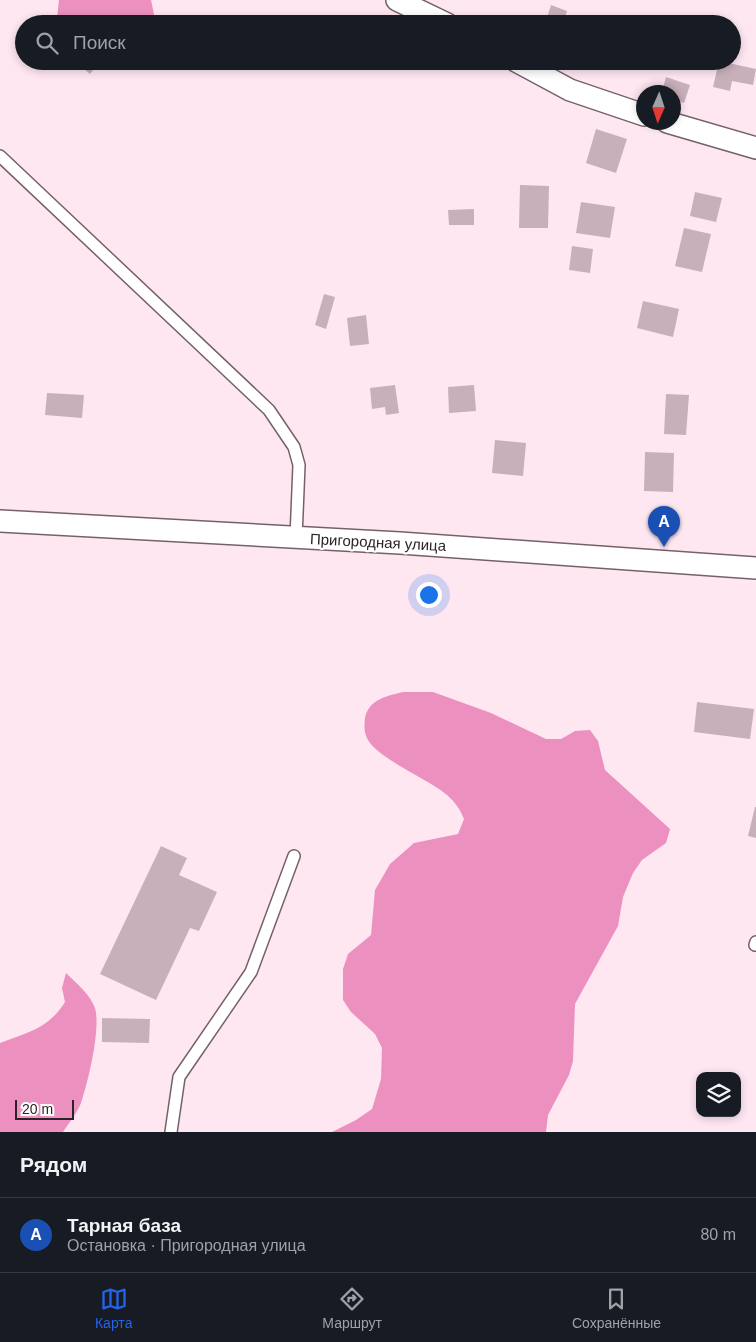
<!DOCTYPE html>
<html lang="ru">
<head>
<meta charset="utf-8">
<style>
	:root { --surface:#171b24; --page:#20242c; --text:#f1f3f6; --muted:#9ea1a6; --line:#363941; --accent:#2563eb }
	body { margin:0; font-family:Helvetica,sans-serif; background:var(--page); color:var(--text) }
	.controls { position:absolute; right:15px; bottom:15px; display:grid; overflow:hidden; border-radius:10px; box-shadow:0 2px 8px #0003 }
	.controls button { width:45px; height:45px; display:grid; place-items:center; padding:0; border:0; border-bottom:1px solid var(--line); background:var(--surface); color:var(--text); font:25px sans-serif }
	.compass { position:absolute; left:636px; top:85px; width:45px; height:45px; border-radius:50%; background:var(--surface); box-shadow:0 2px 8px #0003; rotate:183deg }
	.scale { position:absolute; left:15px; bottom:12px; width:59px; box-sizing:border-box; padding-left:5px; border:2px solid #2c2327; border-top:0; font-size:14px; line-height:18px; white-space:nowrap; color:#2c2327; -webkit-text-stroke:4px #fff; paint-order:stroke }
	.you { position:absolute; left:428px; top:594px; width:18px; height:18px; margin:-12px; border:4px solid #fff; border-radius:50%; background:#1a73e8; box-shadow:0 0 0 8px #1a73e833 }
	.badge { display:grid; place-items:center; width:32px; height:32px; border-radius:50%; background:var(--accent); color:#fff; font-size:16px; font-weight:700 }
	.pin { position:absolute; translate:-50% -41px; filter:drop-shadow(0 1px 2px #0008) }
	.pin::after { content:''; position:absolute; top:26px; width:18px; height:15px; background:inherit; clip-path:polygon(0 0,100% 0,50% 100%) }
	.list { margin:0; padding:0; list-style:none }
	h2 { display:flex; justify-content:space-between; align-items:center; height:65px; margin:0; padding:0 20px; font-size:21px }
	h2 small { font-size:16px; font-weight:400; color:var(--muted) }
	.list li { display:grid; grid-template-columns:32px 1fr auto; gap:15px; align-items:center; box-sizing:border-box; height:75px; padding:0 20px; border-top:1px solid var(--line) }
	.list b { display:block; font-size:19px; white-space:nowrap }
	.list p { margin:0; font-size:16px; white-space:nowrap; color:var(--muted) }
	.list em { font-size:16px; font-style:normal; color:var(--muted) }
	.icon { flex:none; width:28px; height:28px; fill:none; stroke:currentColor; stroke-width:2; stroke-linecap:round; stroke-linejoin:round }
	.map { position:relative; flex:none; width:756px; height:1132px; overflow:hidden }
	.search { position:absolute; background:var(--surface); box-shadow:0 2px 8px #0003; left:15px; right:15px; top:15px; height:55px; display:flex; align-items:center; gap:12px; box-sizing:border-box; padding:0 18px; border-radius:28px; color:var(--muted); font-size:19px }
	.sheet { height:140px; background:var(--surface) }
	nav { display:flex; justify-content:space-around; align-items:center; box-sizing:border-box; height:70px; border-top:1px solid var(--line); background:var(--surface); font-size:14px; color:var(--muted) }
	nav a { display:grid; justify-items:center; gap:2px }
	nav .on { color:var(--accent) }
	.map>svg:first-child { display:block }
</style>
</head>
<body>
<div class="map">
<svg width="756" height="1132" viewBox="0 0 756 1132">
	<rect width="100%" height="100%" fill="#ffe7f2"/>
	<path fill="#ec91bf" d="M59 0H151L154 14 149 24H63L57 18Z
		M403 692H433L491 713 546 739H561L575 731 590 730 598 741 605 770 670 829 666 843 642 860 633 873 623 897 618 926 575 1004 573 1061 569 1075 548 1115 546 1132H332L356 1120 372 1109 381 1079 382 1048 375 1034 351 1012 343 1000V969L348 954 371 935 375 890 390 864 414 843 458 834 464 819C460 809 455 802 447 795 428 779 379 759 368 740 364 733 364 726 365 718 369 699 387 696 403 692Z
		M66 973C76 983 90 994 95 1008 101 1029 88 1082 81 1103 77 1113 69 1123 63 1132H0V1043C28 1032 48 1029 65 1002L62 988Z"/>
	<path fill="#c7b0ba" d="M551 5 567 11 563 24H545Z
		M75 61H100L90 74Z
		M637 61H654L653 66Z
		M719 61 756 69 753 85 732 81 730 91 713 87Z
		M666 77 690 85 684 103 674 100V92H662Z
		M596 129 627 139 616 173 586 163Z
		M520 185 549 186 548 228H519Z
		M695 192 722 198 716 222 690 216Z
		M581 202 615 207 610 238 576 233Z
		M474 209V225H449L448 210Z
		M684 228 711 234 702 272 675 266Z
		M572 246 593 249 590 273 569 270Z
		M324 294 335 297 326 329 315 325Z
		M643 301 679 309 673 337 637 328Z
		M366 315 369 344 350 346 347 318Z
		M395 385 399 413 386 415 385 407 372 409 370 388Z
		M474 385 476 411 449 413 448 387Z
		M47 393 84 395 82 418 45 415Z
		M666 394 689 395 686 435 664 434Z
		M495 440 526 443 523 476 492 473Z
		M645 452 674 453 673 492 644 491Z
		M697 702 754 709 750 739 694 732Z
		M755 807H756V838L748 836Z
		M161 846 187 858 179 875 217 892 199 931 190 928 156 1000 100 974Z
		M102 1018 150 1019 149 1043 102 1042Z"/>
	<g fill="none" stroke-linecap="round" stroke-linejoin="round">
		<g stroke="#75616a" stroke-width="14">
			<path id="lane" d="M0 156 269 410 294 447 299 465 296 538
				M755 945 756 942
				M171 1132 179 1077 251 972 294 856"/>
		</g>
		<g stroke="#75616a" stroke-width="24">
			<path id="street" d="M397 0 447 24
				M516 61 570 90 644 115
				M667 122 756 148
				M0 521 400 543 756 568"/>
		</g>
		<use href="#lane" stroke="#fff" stroke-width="11"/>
		<use href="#street" stroke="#fff" stroke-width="21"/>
	</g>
	<g text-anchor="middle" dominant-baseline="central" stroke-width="4.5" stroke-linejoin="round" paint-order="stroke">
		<g font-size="15" fill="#2c2327" stroke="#fff">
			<text transform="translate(378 542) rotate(3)">Пригородная улица</text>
		</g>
	</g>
</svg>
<div class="controls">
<button><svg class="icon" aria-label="layers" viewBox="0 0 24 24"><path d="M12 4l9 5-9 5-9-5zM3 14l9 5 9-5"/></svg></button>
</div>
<svg class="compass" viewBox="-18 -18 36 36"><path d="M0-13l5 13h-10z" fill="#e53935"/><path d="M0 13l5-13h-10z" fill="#9ea1a6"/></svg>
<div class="scale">20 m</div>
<div class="you"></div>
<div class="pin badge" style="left:664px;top:547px;background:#1a4fb4">A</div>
<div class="search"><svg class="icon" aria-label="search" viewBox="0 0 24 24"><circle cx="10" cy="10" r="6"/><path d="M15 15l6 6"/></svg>Поиск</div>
</div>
<section class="sheet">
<h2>Рядом<small></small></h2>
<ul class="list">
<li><span class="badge" style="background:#1a4fb4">A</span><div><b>Тарная база</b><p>Остановка · Пригородная улица</p></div><em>80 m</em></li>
</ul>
</section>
<nav>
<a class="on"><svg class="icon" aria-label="map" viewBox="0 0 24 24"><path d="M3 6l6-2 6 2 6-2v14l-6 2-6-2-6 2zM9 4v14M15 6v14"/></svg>Карта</a>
<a><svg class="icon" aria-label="directions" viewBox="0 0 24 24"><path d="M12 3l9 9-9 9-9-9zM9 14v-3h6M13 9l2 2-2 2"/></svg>Маршрут</a>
<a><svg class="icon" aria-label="saved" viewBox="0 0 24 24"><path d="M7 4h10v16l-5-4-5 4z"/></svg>Сохранённые</a>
</nav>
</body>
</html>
